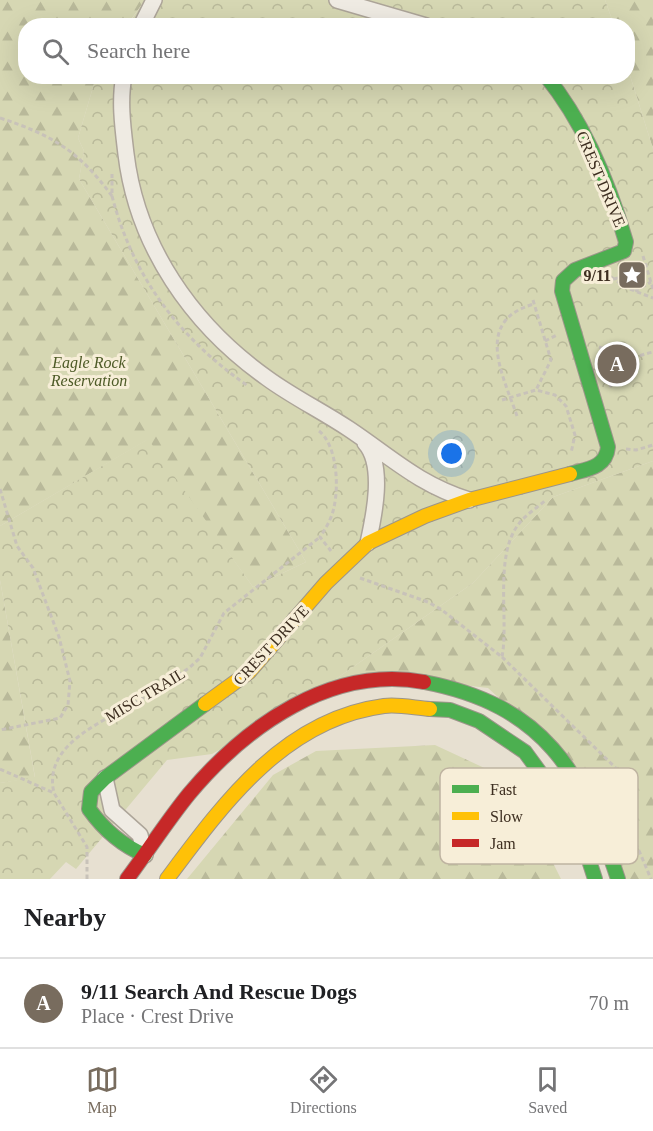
<!DOCTYPE html>
<html lang="en">
<head>
<meta charset="utf-8">
<style>
	:root { --surface:#fff; --page:#f2f2f2; --text:#202124; --muted:#757577; --line:#e0e0e0; --accent:#786c5e }
	body { margin:0; font-family:Georgia,serif; background:var(--page); color:var(--text) }
	.you { position:absolute; left:452px; top:454px; width:21px; height:21px; margin:-15px; border:4px solid #fff; border-radius:50%; background:#1a73e8; box-shadow:0 0 0 9px #1a73e833 }
	.badge { display:grid; place-items:center; width:39px; height:39px; border-radius:50%; background:var(--accent); color:#fff; font-size:20px; font-weight:700 }
	.pin { position:absolute; translate:-50% -50%; border:3px solid #fff; box-shadow:0 2px 6px #0006 }
	.list { margin:0; padding:0; list-style:none }
	h2 { display:flex; justify-content:space-between; align-items:center; height:78px; margin:0; padding:0 24px; font-size:26px }
	h2 small { font-size:20px; font-weight:400; color:var(--muted) }
	.list li { display:grid; grid-template-columns:39px 1fr auto; gap:18px; align-items:center; box-sizing:border-box; height:90px; padding:0 24px; border-top:2px solid var(--line) }
	.list b { display:block; font-size:22px; white-space:nowrap }
	.list p { margin:0; font-size:20px; white-space:nowrap; color:var(--muted) }
	.list em { font-size:20px; font-style:normal; color:var(--muted) }
	.icon { flex:none; width:33px; height:33px; fill:none; stroke:currentColor; stroke-width:2; stroke-linecap:round; stroke-linejoin:round }
	.map { position:relative; flex:none; width:653px; height:879px; overflow:hidden }
	.search { position:absolute; background:var(--surface); box-shadow:0 6px 24px #0002; left:18px; right:18px; top:18px; height:66px; display:flex; align-items:center; gap:15px; box-sizing:border-box; padding:0 21px; border-radius:24px; color:var(--muted); font-size:22px }
	.sheet { height:168px; background:var(--surface) }
	nav { display:flex; justify-content:space-around; align-items:center; box-sizing:border-box; height:84px; border-top:2px solid var(--line); background:var(--surface); font-size:16px; color:var(--muted) }
	nav a { display:grid; justify-items:center; gap:3px }
	nav .on { color:var(--accent) }
	.map>svg:first-child { display:block }
</style>
</head>
<body>
<div class="map">
<svg width="653" height="879" viewBox="0 0 653 879">
	<defs>
		<pattern id="forest-firs" width="22" height="20" patternUnits="userSpaceOnUse" patternTransform="scale(1.5)"><rect width="22" height="20" fill="#d6d7b3"/><path d="M5 1l3.5 6h-7zM16 11l3.5 6h-7z" fill="#b9b99a"/></pattern>
		<pattern id="park-crowns" width="20" height="18" patternUnits="userSpaceOnUse" patternTransform="scale(1.5)"><rect width="20" height="18" fill="#d6d7b3"/><path d="M2 6a3 3 0 1 1 6 0M12 15a3 3 0 1 1 6 0" fill="none" stroke="#b9b99a"/></pattern>
	</defs>
	<rect width="100%" height="100%" fill="#e7e0d1"/>
	<path fill="url(#forest-firs)" d="M0 0H145L127 25 26 26V76L96 77 78 138 84 151 79 179 306 562 253 587 147 440 0 526Z
		M605 0H653V149L628 69V26L614 25Z
		M653 461V879H621L550 745 488 688 395 677 293 709 473 583 553 497Z
		M0 580 35 778 0 783Z
		M435 745 493 772 524 805 561 879H187L273 775 316 751Z"/>
	<path fill="url(#park-crowns)" d="M145 0H605L614 25 127 26Z
		M628 69 653 149V461L553 497 473 583 293 709 212 754 167 760 76 869 66 862 50 879H0V783L35 777 0 580V526L148 439 253 587 306 562 79 179 84 151 78 138 96 77 628 76Z"/>
	<g fill="none" stroke-linecap="round" stroke-linejoin="round">
		<g stroke="#ada599" stroke-width="18">
			<path id="street" d="M337 0 426 26
				M141 26 154 0
				M124 76C119 101 123 129 126 154 137 246 192 325 267 378 293 397 322 411 349 429 391 457 418 484 469 500
				M365 443C385 465 374 516 368 543
				M105 778 112 810 140 835 145 855"/>
		</g>
		<g stroke="#9c958a" stroke-width="16">
			<path id="fast" d="M546 76C585 124 609 183 626 242L624 251 575 270 563 281 562 291 608 447C606 468 587 469 570 474
				M424 682C544 705 582 771 618 879
				M430 709 450 710 479 721 525 752 577 823 595 879
				M145 855C121 845 104 830 89 809L91 792 105 778 205 704"/>
		</g>
		<g stroke="#9c958a" stroke-width="16">
			<path id="slow" d="M205 704 249 672 326 583 368 543 425 516 469 500 570 474
				M167 879C223 804 284 719 384 706 398 704 415 708 430 709"/>
		</g>
		<g stroke="#9c958a" stroke-width="16">
			<path id="jam" d="M127 879C148 851 167 821 189 794 246 726 331 665 424 682"/>
		</g>
		<path stroke="#c8c2b9" stroke-width="3" stroke-dasharray="4.5 3" stroke-linecap="butt" d="M0 118C52 135 79 151 112 196V174
			M112 196C133 277 179 338 248 386
			M643 256 653 289
			M623 274a8 8 0 1 1 16 0a8 8 0 1 1-16 0Z
			M611 277 627 288 653 298
			M614 279 626 276
			M635 291 651 282
			M533 300 551 360 536 390
			M545 341 557 335
			M599 347 631 357
			M610 387C621 363 628 358 653 352
			M502 400 536 390 555 395 566 406 575 435 571 453
			M517 416C503 375 473 321 534 304
			M319 431C337 445 339 486 334 507 332 518 326 528 320 537L331 551
			M626 449 636 450 653 445
			M0 489 17 546 33 568 59 637 70 681 68 705 60 718 0 730
			M360 578 428 602 442 610 502 657C509 620 494 557 518 525 525 515 537 508 546 500
			M502 657 622 774 628 793 625 812 629 827 651 879
			M0 769 54 793
			M87 879V847L54 793C42 743 106 721 138 701 156 691 172 679 189 668L200 658 224 613 320 537"/>
		<use href="#street" stroke="#efebe3" stroke-width="15"/>
		<use href="#fast" stroke="#4caf50" stroke-width="14"/>
		<use href="#slow" stroke="#ffc107" stroke-width="14"/>
		<use href="#jam" stroke="#c62828" stroke-width="14"/>
	</g>
	<defs>
		<g id="sight-square" transform="scale(1.5)"><rect x="-9" y="-9" width="18" height="18" rx="4" fill="#786c5e" stroke="#f7eed8"/><path d="M0-6L1.8-2.2L6-1.7L2.9 1.2L3.7 5.4L0 3.3L-3.7 5.4L-2.9 1.2L-6-1.7L-1.8-2.2Z" fill="#fff"/></g>
	</defs>
	<g fill-rule="evenodd">
		<use href="#sight-square" x="632" y="275"/>
	</g>
	<g text-anchor="middle" dominant-baseline="central" stroke-width="6" stroke-linejoin="round" paint-order="stroke">
		<g font-size="16" fill="#3d2e20" stroke="#f7eed8">
			<text transform="translate(601 179) rotate(67)">CREST DRIVE</text>
			<text transform="translate(271 645) rotate(-47)">CREST DRIVE</text>
			<text transform="translate(145 695) rotate(-31)">MISC TRAIL</text>
		</g>
		<g font-size="16" font-weight="bold" fill="#3d2e20" stroke="#f7eed8" text-anchor="end">
			<text x="611" y="275">9/11</text>
		</g>
		<g font-size="16" font-style="italic" fill="#4d5a26" stroke="#f7eed8">
			<text x="89" y="362">Eagle Rock<tspan x="89" dy="18">Reservation</tspan></text>
		</g>
	</g>
	<rect x="440" y="768" width="198" height="96" rx="9" fill="#f7eed8" stroke="#bfb4a1" stroke-width="1.5"/>
	<rect x="452" y="785" width="27" height="8" fill="#4caf50"/>
	<rect x="452" y="812" width="27" height="8" fill="#ffc107"/>
	<rect x="452" y="839" width="27" height="8" fill="#c62828"/>
	<g font-size="16" fill="#3d2e20">
		<text x="490" y="795">Fast</text>
		<text x="490" y="822">Slow</text>
		<text x="490" y="849">Jam</text>
	</g>
</svg>
<div class="you"></div>
<div class="pin badge" style="left:617px;top:364px">A</div>
<div class="search"><svg class="icon" aria-label="search" viewBox="0 0 24 24"><circle cx="10" cy="10" r="6"/><path d="M15 15l6 6"/></svg>Search here</div>
</div>
<section class="sheet">
<h2>Nearby<small></small></h2>
<ul class="list">
<li><span class="badge">A</span><div><b>9/11 Search And Rescue Dogs</b><p>Place · Crest Drive</p></div><em>70 m</em></li>
</ul>
</section>
<nav>
<a class="on"><svg class="icon" aria-label="map" viewBox="0 0 24 24"><path d="M3 6l6-2 6 2 6-2v14l-6 2-6-2-6 2zM9 4v14M15 6v14"/></svg>Map</a>
<a><svg class="icon" aria-label="directions" viewBox="0 0 24 24"><path d="M12 3l9 9-9 9-9-9zM9 14v-3h6M13 9l2 2-2 2"/></svg>Directions</a>
<a><svg class="icon" aria-label="saved" viewBox="0 0 24 24"><path d="M7 4h10v16l-5-4-5 4z"/></svg>Saved</a>
</nav>
</body>
</html>
